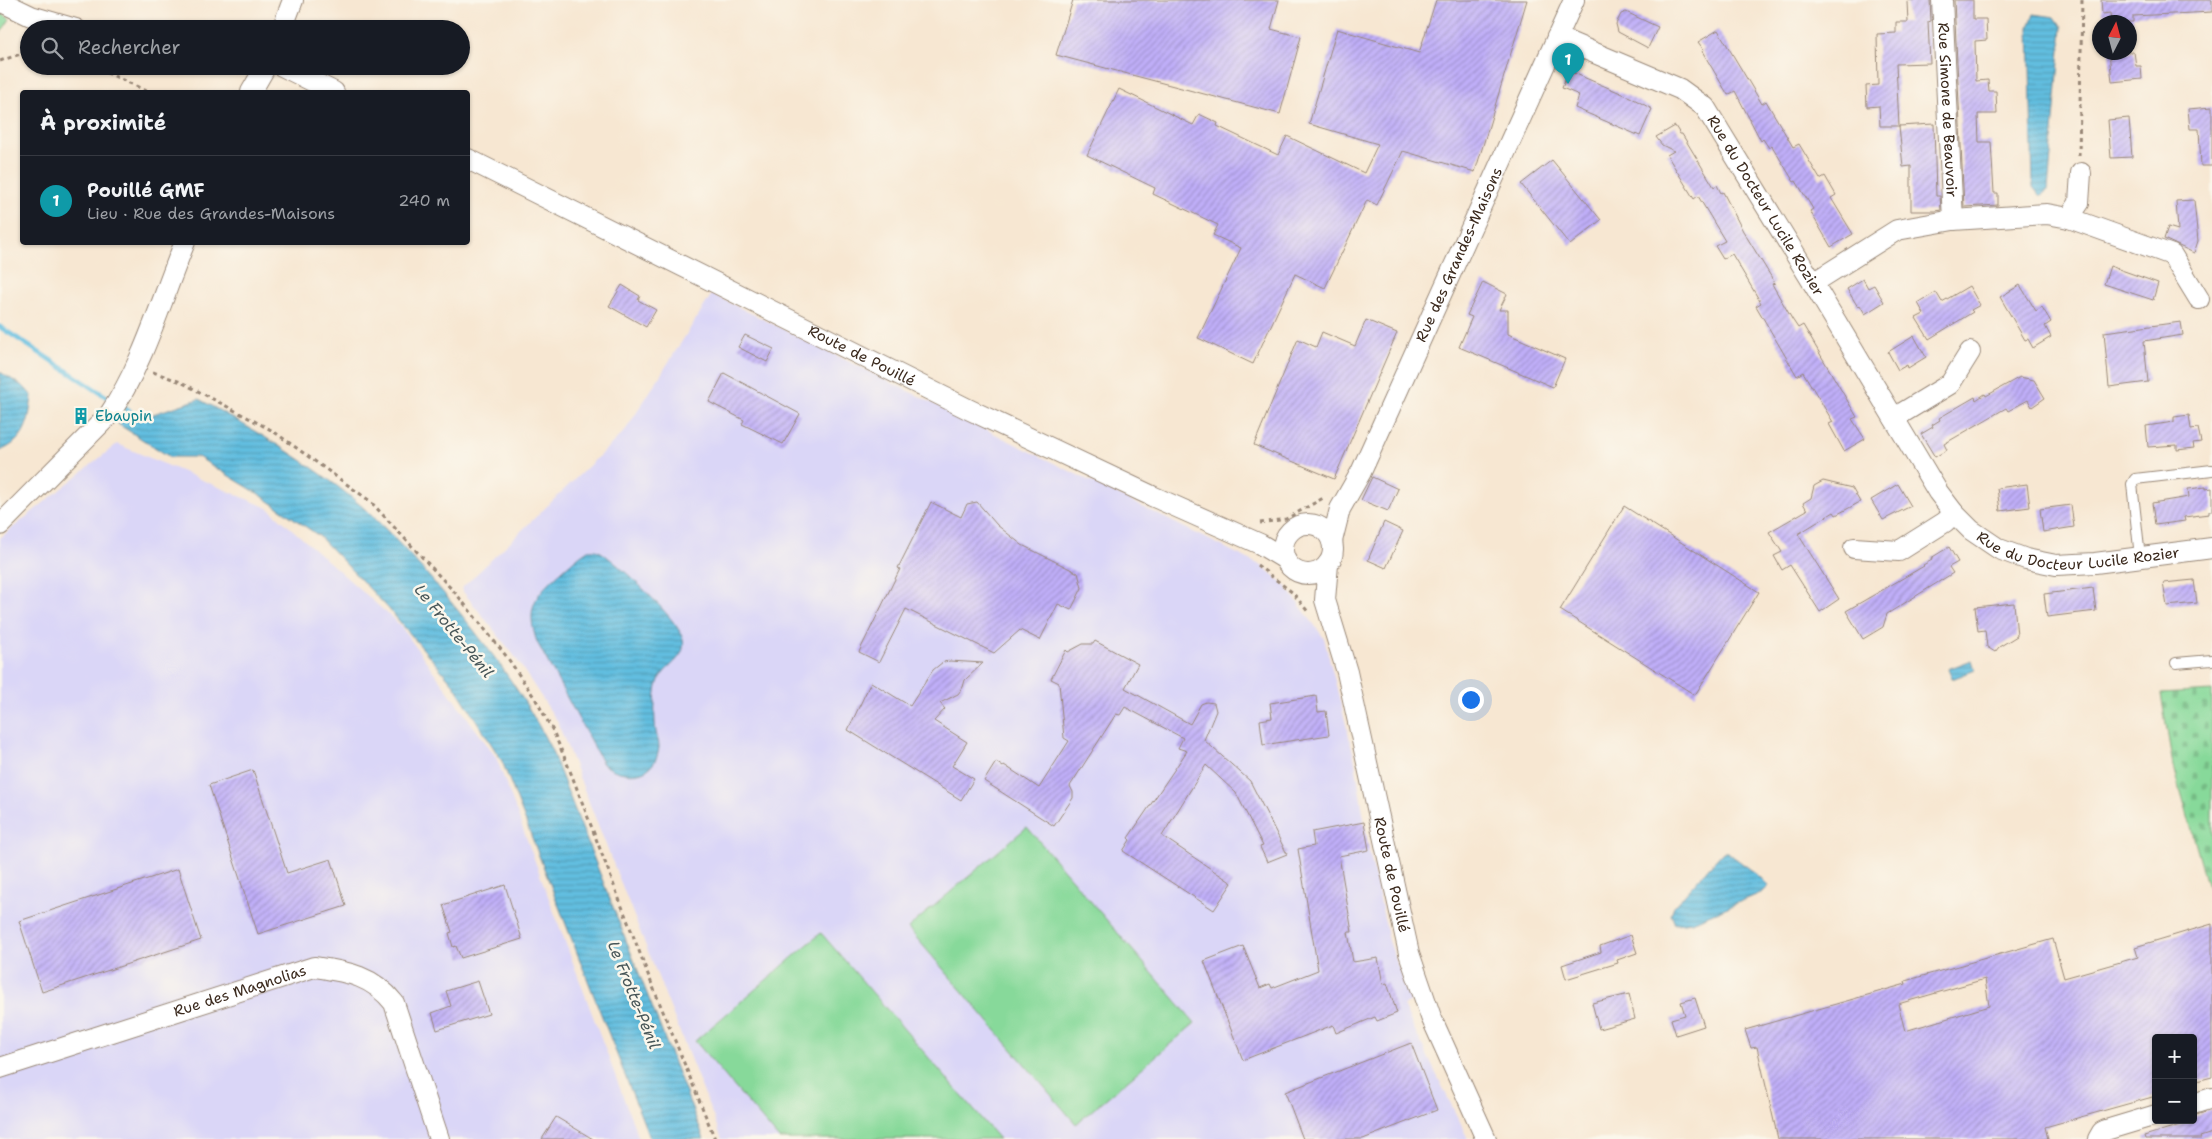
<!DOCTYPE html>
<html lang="fr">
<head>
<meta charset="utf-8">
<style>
	:root { --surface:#171b24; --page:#242831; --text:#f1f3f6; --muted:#9ea1a6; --line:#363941; --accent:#7c3aed }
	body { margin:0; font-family:"Shantell Sans",sans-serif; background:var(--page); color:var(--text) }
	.controls { position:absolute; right:15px; bottom:15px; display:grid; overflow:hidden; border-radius:5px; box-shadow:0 1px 4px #0004 }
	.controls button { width:45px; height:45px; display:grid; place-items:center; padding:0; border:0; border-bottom:1px solid var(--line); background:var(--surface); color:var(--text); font:25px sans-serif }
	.compass { position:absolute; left:2092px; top:15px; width:45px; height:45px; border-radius:50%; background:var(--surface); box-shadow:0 1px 4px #0004; rotate:6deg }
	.you { position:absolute; left:1470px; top:699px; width:18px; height:18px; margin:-12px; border:4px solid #fff; border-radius:50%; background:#1a73e8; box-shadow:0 0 0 8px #1a73e833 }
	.badge { display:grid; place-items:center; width:32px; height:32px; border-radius:50%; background:var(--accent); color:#fff; font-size:16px; font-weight:700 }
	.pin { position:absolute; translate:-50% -41px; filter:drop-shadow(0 1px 2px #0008) }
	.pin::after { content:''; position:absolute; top:26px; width:18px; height:15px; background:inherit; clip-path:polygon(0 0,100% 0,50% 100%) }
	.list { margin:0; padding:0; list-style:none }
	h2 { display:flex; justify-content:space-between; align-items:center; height:65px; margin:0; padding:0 20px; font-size:21px }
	h2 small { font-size:16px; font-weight:400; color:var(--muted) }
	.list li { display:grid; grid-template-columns:32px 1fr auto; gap:15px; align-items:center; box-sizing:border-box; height:90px; padding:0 20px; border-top:1px solid var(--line) }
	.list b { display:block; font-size:19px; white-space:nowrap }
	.list p { margin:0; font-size:16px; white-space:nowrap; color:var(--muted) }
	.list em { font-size:16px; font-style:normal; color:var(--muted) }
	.icon { flex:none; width:28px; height:28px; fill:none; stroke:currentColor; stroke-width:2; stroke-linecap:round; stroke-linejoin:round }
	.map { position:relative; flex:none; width:2212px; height:1139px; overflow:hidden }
	.search { position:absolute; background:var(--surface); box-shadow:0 1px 4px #0004; left:20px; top:20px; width:450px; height:55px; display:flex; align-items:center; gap:12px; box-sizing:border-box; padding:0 18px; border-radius:28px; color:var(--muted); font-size:19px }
	.panel { position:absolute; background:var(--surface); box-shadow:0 1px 4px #0004; left:20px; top:90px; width:450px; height:155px; border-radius:5px }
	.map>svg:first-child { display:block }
</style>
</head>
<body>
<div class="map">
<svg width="2212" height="1139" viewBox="0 0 2212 1139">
	<defs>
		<pattern id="grass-tufts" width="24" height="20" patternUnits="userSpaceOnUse" patternTransform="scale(1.25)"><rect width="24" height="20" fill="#87d99a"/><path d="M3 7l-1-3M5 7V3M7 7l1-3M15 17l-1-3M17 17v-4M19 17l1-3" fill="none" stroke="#75ba84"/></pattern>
		<pattern id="cemetery-stones" width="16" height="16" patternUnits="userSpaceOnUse" patternTransform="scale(1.25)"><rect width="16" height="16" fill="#87d99a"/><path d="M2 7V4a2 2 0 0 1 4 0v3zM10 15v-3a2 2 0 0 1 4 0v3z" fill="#75ba84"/></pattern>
		<pattern id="water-rules" width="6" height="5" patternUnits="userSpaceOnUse" patternTransform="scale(1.25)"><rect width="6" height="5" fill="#62bee0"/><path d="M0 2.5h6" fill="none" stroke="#529bb5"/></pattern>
		<pattern id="building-hatch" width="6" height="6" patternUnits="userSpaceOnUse" patternTransform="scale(1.25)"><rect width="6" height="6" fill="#c0aff9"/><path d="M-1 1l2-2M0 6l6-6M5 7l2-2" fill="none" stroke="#9d8fc9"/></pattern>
	</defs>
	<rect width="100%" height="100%" fill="#fbf7ec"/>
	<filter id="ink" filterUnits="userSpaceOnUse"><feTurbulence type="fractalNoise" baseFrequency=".02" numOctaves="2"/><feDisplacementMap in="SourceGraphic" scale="10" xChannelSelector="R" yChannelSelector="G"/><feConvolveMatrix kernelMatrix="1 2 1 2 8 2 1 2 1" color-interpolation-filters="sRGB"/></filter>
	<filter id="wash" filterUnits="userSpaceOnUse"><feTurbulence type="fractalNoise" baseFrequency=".0096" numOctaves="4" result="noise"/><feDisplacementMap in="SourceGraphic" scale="20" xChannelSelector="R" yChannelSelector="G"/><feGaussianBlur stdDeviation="1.12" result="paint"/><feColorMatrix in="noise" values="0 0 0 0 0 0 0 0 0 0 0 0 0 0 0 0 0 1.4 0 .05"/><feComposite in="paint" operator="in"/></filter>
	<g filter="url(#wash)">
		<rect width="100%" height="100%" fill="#f7e7d2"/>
		<path fill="#dad6f7" d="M712 294 1262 566 1285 585 1324 638 1354 756 1369 850 1389 941 1411 1002 1403 1006 1468 1139H722L557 721 513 654 461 589 625 431Z
			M117 444 268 508 399 624 496 757 639 1139H0V538Z"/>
		<path fill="url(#grass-tufts)" stroke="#61825c" d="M0 12 10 19 0 34Z"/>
		<path fill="url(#cemetery-stones)" stroke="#61825c" d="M2212 691V902L2172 760 2161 694Z"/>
		<path fill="#87d99a" stroke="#61825c" d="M1027 827 1195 1023 1076 1124 908 928Z
			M821 933 999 1139H779L695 1041Z"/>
		<path fill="url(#water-rules)" stroke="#4e747f" d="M2034 14 2055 17 2062 27 2048 190 2040 196 2033 187 2029 27Z
			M0 372 24 387 32 396C29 422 26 440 0 451Z
			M199 399C257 432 316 465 366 510 393 535 417 563 441 590 483 640 522 690 551 749L704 1139H650L502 761 454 685 388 608 319 536 259 494 198 457H170L118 424 128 411 138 419Z
			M588 550C591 550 595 549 599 551 615 560 680 621 683 639 687 661 663 665 658 683 654 694 654 721 656 732 657 738 659 742 659 747 656 779 624 779 603 764L537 642C525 607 535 595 561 572 569 565 578 556 588 550Z
			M1972 660 1975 670 1952 679 1948 669Z
			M1723 852H1727L1758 875 1769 886 1763 892 1692 922 1675 924 1671 914 1674 906Z"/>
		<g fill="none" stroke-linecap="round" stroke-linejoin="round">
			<path stroke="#62bee0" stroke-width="5" d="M0 327 113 401
				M120 405 144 421"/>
		</g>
		<g id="blocks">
			<path fill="url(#building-hatch)" fill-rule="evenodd" d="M1073 0H1279L1271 29 1301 37 1280 114 1056 55Z
				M1436 0H1527L1475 172 1403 151 1377 205 1367 200 1325 288 1295 274 1253 364 1198 338 1241 248 1213 235 1218 225 1153 194 1155 188 1087 155 1119 89 1193 125 1199 114 1218 123 1217 126 1278 155 1287 136 1364 173 1378 144 1309 124 1337 29 1419 53Z
				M1909 0H1930L1931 21 1928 22 1930 63 1896 64 1899 126 1934 124 1936 196H1940L1941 210 1935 211H1911V166L1903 167 1899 126H1880L1879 106 1867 107 1866 86 1878 85 1877 34 1896 33V22H1908L1907 2Z
				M1954 0H1973V19H1986L1987 40 1975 41 1976 81 1988 80 1989 91H1996L1997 114H1978L1979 142H1991L1994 193H1998V205L1964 207Z
				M2101 0H2212V12L2133 16V22H2111L2110 13 2102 14Z
				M1626 12 1658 27 1648 48 1618 32 1616 24 1621 14Z
				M1718 30 1762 104 1766 101 1793 147 1799 144 1820 179 1825 176 1836 195 1831 198 1853 234 1831 247 1810 211 1813 209 1796 181 1794 182 1772 146 1769 148 1763 139 1761 141 1735 91 1728 95 1702 51 1704 50 1698 42Z
				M2109 52H2134L2136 66H2141L2142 79 2112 82Z
				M1569 71 1630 97 1652 109 1640 136 1575 108 1579 95 1562 88Z
				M2212 107V166H2201L2199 129H2190L2188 109Z
				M2129 118 2132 157 2111 158 2108 120Z
				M1675 126 1680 134H1682L1714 187 1717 185 1721 193 1723 192 1743 231 1775 283 1772 284 1792 319 1798 328 1803 325 1857 417 1852 419 1865 439 1844 451 1829 424 1833 422 1803 372 1797 376 1756 306 1761 303 1732 254 1723 259 1715 246 1725 241 1698 196 1694 199 1667 155 1674 151 1662 145 1656 137Z
				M1552 160 1601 220 1570 245 1521 184Z
				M2194 200 2198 241 2194 253 2164 239 2168 227 2178 230 2176 201Z
				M2110 266 2158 283 2153 300 2104 284Z
				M1863 279 1868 288 1874 285 1884 302 1865 314 1860 305 1858 307 1847 289Z
				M1483 282 1507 294 1499 310H1508V334L1565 359 1553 387 1459 347 1472 317 1467 315Z
				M622 285 640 296 638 300 656 310 646 327 609 306Z
				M2020 285 2036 311 2042 307 2051 322 2045 326 2051 337 2033 348 2028 339 2025 340 2000 297Z
				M1969 286 1980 305 1971 310 1973 312 1929 339 1916 318 1924 314 1918 303 1936 292 1942 302Z
				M1366 320 1397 333 1334 479 1254 445 1298 339 1316 347 1322 332 1355 346Z
				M2181 322 2183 335 2144 341 2148 382 2109 387 2104 332Z
				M745 335 774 349 767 362 738 347Z
				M1914 336 1926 357 1908 368 1907 365 1898 370 1888 352Z
				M724 373 800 414 783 444 742 424 744 420 709 402Z
				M2020 377 2034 380 2045 398 2032 407 2028 400 2008 411 2006 408 1944 444 1947 450 1935 457 1921 434 1933 427 1932 425 1940 420 1939 418 1975 397 1976 400 1985 394 1986 396Z
				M2189 415 2191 429 2198 428 2201 442 2193 443 2194 448 2177 450V445L2148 447 2146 426 2174 422V417Z
				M1372 477 1398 489 1388 511 1361 500Z
				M1823 481 1852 488 1860 502 1836 515 1834 512 1798 534 1839 599 1820 612 1790 565 1782 570 1774 556 1782 552 1769 532 1807 510 1803 503 1811 498 1814 486Z
				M1898 484 1911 506 1883 520 1871 500Z
				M2027 484 2030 507 2000 511 1997 488Z
				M2206 487V489L2212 488V511H2209V514L2184 517 2185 521 2155 525 2152 503 2189 497 2188 489Z
				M931 502 961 517 967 504 977 502 997 525 1022 545 1078 573 1082 588 1071 610 1058 604 1040 640 1020 630 994 653 906 609 879 662 859 652 900 569 898 568Z
				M2071 505 2074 527 2043 532 2040 509Z
				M1624 506 1759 592 1695 695 1560 610Z
				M1384 522 1403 531 1386 568 1368 560Z
				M1949 547 1958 562 1949 567 1953 573 1887 614 1883 627 1863 639 1846 611 1924 566 1923 565 1932 560 1931 558Z
				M2194 580 2197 603 2167 606 2163 583Z
				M2093 588 2096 611 2047 617 2044 594Z
				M2014 603 2017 636 1999 647 1995 652 1987 647 1985 630 1978 631 1975 607Z
				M1095 641 1138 664 1125 688 1190 724 1201 704 1206 702 1214 703 1216 711 1204 740 1250 781 1287 854 1267 862 1260 847 1263 846 1236 793 1206 765 1162 836 1232 883 1214 910 1123 851 1130 840 1128 838 1187 751 1178 748 1183 738 1125 707 1120 715 1116 714 1070 786 1073 792V798L1054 826 984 781 996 762 1003 767 1004 765 1039 788 1069 741 1064 738 1059 683 1051 679 1066 650 1068 652 1083 644H1093Z
				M950 661 983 663 965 680 963 687 958 694 940 703 945 709 934 721 967 742 952 766 974 779 961 800 848 730 871 682 910 706 933 670 943 662Z
				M1316 696 1318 712 1326 711 1329 735 1263 745 1260 720 1272 718 1270 703Z
				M253 770 287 873 331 859 346 906 258 934 209 785Z
				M1364 822 1369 850 1339 856 1352 932H1348L1353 962 1378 958 1383 984 1387 983 1397 1013 1377 1021 1375 1017 1336 1033 1333 1025 1243 1060 1204 961 1243 946 1260 988 1270 984 1272 988 1318 970 1298 849 1314 846 1312 832Z
				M178 869 201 940 42 992 19 921Z
				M505 885 522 939 461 958 456 946 453 947 449 933 452 932 443 905Z
				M2212 924V1077L2193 1082V1038H2156V1096L2045 1127 2048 1139H1778L1757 1047 1751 1048 1745 1030 1906 984 1905 981 2053 939 2064 978 2138 957 2135 947ZM1985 979 1989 1006 1905 1031 1898 1004Z
				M1631 935 1637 953 1617 960 1618 963 1566 979 1562 965 1601 952 1600 946Z
				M478 981 489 1014 437 1030 432 1013 451 1006 446 991Z
				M1629 994 1635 1019 1599 1029 1592 1003Z
				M1695 998 1704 1026 1676 1035 1671 1019 1685 1015 1681 1002Z
				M1411 1043 1437 1110 1363 1139H1303L1285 1092Z
				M2212 1110V1133L2200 1137 2201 1139H2145L2144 1136 2193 1121V1116Z
				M556 1117 593 1139H542Z"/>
		</g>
	</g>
	<g filter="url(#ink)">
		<use href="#blocks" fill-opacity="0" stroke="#998878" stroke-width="1"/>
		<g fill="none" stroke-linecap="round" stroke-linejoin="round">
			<g stroke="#998878" stroke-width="12">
				<path id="service" d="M2140 557 2132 484 2135 479 2212 470
					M2176 663 2212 660"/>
			</g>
			<g stroke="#998878" stroke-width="22">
				<g id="minor">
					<path id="s1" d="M1942 0 1953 220"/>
					<path d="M0 1 31 16 76 29"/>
					<path d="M282 29 293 0"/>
					<path id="s2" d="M1557 37 1680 89 1705 107 1813 283 1938 492 1954 513 1971 530 1999 549 2026 559 2056 565 2095 563 2212 548"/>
					<path d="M282 66 334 92"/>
					<path d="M251 92 266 66"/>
					<path id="s3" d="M468 159 968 409 1152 496 1260 544 1285 559"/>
					<path d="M2069 218 2172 255 2199 299"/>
					<path d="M1813 283 1897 230 1953 220 2047 214 2069 218 2079 203 2081 173"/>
					<path d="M1894 418 1950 384 1970 352"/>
					<circle cx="1308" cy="549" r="25"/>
					<path d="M0 525 109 415C144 363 161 300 185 242"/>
					<path id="s4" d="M1332 541 1340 509 1361 472 1574 0"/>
					<path d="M1854 548 1899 551 1945 522 1954 513"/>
					<path id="s5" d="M1328 564 1325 600 1347 672 1409 953 1431 1017 1486 1139"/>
					<path id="s6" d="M0 1068 314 967C347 972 372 975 394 1003L439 1139"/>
					<path d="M2193 1104 2212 1098"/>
					<path d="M2098 1139 2102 1132 2106 1130 2156 1115"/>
				</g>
			</g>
			<path stroke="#998878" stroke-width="3" stroke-dasharray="4 4" stroke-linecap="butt" d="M0 61 29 51
				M92 66 149 92
				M2079 156 2082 0
				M153 372 181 382 273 431 370 501 458 596 507 657 536 700 553 731 569 768 649 977 715 1139
				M1260 523 1286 519 1325 497
				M1257 565 1293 593 1309 613"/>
			<use href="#service" stroke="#fff" stroke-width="10"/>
			<use href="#minor" stroke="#fff" stroke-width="20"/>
		</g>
	</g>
	<defs>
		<g id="building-bare" transform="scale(1.35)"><path d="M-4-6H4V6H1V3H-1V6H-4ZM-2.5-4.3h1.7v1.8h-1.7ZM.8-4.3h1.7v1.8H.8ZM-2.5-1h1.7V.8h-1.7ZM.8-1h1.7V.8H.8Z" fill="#0f9aa8" stroke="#fbf7ec" stroke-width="2.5" paint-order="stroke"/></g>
	</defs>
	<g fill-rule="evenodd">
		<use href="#building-bare" x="81" y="416"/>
	</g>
	<g text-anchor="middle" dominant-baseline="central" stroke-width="5" stroke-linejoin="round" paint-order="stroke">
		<g font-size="15" fill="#3b2a1e" stroke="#fbf7ec">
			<text stroke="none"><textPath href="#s1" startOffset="110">Rue Simone de Beauvoir</textPath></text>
			<text stroke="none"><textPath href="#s2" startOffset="280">Rue du Docteur Lucile Rozier</textPath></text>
			<text stroke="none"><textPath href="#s4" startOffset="314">Rue des Grandes-Maisons</textPath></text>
			<text stroke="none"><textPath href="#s3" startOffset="440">Route de Pouillé</textPath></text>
			<text stroke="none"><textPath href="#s2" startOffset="778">Rue du Docteur Lucile Rozier</textPath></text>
			<text stroke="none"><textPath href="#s5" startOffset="319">Route de Pouillé</textPath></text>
			<text stroke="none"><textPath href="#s6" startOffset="252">Rue des Magnolias</textPath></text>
		</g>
		<g font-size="15" fill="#0d838f" stroke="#fbf7ec" text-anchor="start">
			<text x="95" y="416">Ebaupin</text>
		</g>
		<g font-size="16" font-style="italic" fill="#475658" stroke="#fbf7ec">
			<text transform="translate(454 631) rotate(51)">Le Frotte-Pénil</text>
			<text transform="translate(634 995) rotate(68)">Le Frotte-Pénil</text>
		</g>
	</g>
</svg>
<div class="controls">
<button>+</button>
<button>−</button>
</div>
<svg class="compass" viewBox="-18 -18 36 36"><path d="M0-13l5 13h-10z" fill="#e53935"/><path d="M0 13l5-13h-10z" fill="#9ea1a6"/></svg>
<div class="you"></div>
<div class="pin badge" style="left:1568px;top:84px;background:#0f9aa8">1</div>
<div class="search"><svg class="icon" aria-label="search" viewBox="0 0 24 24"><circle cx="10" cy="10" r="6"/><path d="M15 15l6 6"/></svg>Rechercher</div>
<section class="panel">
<h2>À proximité<small></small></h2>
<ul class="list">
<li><span class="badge" style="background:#0f9aa8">1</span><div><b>Pouillé GMF</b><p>Lieu · Rue des Grandes-Maisons</p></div><em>240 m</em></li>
</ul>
</section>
</div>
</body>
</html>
